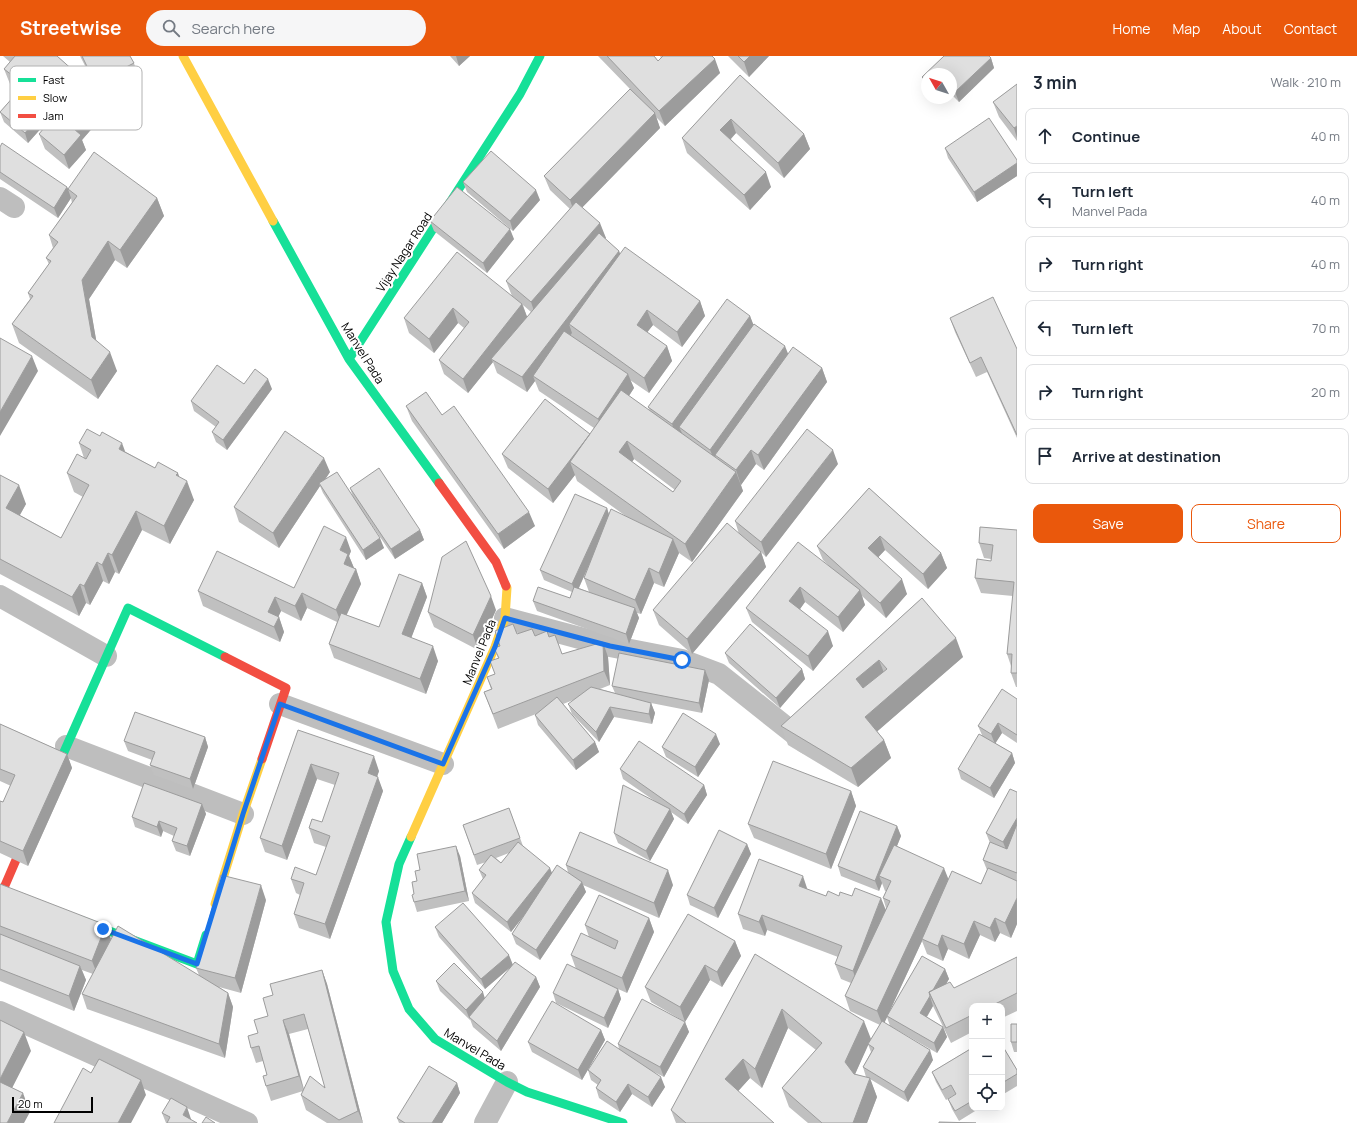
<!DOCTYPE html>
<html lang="en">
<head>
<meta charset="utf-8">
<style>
	:root { --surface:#fff; --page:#f6f6f7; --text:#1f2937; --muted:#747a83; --line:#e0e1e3; --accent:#ea580c }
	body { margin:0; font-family:Manrope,sans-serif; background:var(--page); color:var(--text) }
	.controls { position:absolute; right:12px; bottom:12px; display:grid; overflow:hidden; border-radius:8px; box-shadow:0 4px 16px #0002 }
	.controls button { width:36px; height:36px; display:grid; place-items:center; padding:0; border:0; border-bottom:1px solid var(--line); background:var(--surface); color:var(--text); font:20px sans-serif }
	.compass { position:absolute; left:921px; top:12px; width:36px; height:36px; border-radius:50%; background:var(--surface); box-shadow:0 4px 16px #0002; rotate:309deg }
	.scale { position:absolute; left:12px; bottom:10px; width:81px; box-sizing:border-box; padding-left:4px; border:2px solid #000; border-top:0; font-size:11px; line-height:14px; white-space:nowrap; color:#000; -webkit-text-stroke:3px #fff; paint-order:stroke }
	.stop { position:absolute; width:12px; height:12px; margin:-9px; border:3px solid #1a73e8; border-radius:50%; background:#fff }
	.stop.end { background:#1a73e8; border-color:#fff; box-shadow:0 1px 4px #0008 }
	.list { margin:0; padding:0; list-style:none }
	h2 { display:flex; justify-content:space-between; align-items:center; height:52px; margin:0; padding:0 16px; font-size:17px }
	h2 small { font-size:13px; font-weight:400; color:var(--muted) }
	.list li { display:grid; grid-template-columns:26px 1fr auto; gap:12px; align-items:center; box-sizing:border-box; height:56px; margin:0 8px 8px; padding:0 8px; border:1px solid var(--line); border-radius:8px }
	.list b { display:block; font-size:15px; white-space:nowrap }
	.list p { margin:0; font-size:13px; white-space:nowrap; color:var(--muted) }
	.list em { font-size:13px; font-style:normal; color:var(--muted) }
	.actions { display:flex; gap:8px; padding:12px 16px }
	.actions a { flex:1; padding:9px 0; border:1px solid var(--accent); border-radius:8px; text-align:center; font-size:14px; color:var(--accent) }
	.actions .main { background:var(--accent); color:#fff }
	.icon { flex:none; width:22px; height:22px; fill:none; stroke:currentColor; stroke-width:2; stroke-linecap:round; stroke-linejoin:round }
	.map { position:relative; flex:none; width:1017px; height:1067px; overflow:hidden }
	header { display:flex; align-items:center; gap:24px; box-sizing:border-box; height:56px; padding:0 20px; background:var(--accent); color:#fff }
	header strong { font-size:19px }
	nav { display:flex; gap:22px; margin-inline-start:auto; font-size:14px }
	.search { width:280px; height:36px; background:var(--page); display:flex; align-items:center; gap:10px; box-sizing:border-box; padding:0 14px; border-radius:22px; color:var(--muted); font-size:15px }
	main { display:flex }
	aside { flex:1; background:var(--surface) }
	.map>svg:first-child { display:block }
</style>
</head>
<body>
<header>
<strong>Streetwise</strong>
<div class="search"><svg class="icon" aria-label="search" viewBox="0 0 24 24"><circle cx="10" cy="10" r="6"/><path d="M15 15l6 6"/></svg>Search here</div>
<nav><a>Home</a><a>Map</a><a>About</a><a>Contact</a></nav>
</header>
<main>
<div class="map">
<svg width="1017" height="1067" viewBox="0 0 1017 1067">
	<rect width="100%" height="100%" fill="#fff"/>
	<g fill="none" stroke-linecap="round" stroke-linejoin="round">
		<path stroke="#bebebe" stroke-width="22" d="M0 142 14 151
			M0 540 106 600
			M505 562 610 590 682 604 719 618 806 687
			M280 648 443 708
			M66 690 243 758
			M0 956 247 1067
			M485 1067 507 1026"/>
		<path stroke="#16e098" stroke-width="9" d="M273 165 349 303 439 427
			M349 303 520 38 540 0
			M52 723 128 552 225 601
			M411 781 399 808 386 866 393 915 409 953 435 983 507 1026 527 1036 623 1067
			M80 864 197 908 206 879"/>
		<path stroke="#ffcf43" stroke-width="9" d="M183 0 273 165
			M411 781 495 591 505 562 507 532 506 530
			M215 848 243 758 262 703"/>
		<path stroke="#f24e42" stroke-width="9" d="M439 427 496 506 506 530
			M225 601 286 632 262 703
			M0 841 28 776"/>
	</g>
	<path fill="#c0c0c0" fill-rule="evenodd" d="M3 0H57L102 40 108 54 82 84 86 94 69 113 45 93 39 78 52 62V60L28 87 4 66 0 56 18 35 10 28 4 13 10 6ZM29 30 54 53 51 56 28 32Z
		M80 0H130L134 7 137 17 99 37Z
		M450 0H470L459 10Z
		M598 0H654L658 5 661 2 660 0H712L720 17 665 70 656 61 660 72 582 151 606 182 605 183 619 195 620 198 700 245 705 260 682 291 653 269 647 276 667 290 672 305 649 337 630 324 634 332 629 340 650 355 648 351 750 260 753 269 788 298 822 312 827 326 764 414 756 408 741 429 743 435 692 506 679 497 664 531 654 527 641 558 637 557 639 562 629 588 537 555 533 545 570 542 572 536 544 524 540 514 607 452 609 459 627 461 577 425 575 419 553 447 508 412 502 398 590 378 594 372 539 335 535 325 527 336 497 317 493 306 468 337 444 318 439 304 464 272 458 267 434 297 409 277 404 262 512 240 506 225 570 153 550 134 544 120 630 33ZM523 249 531 256 527 261ZM634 403 675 434 673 436 632 406ZM591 504 584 522 589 536 579 532Z
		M728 0H769L749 21Z
		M944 0H989L991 2 994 12 959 46 951 38V18H927V33L926 31 922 21Z
		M740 19 804 78 810 93 784 122 736 77 731 83 771 131 750 154 687 97 682 82Z
		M1017 28V85L999 61 993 46Z
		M0 91 68 133 157 142 164 160 127 212 115 204 89 243 96 284 117 315 98 343 19 287 12 268 30 243 28 237 49 208 46 202 53 192 49 179 72 147 71 142 58 162 0 123Z
		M945 92 1017 104V120L977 146 948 102Z
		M463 126 540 144 513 175 467 136Z
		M430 165 514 183 487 217 434 175Z
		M950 262 1017 293V382L987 316 976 321 955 276Z
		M272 333 227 394 216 386 212 376 216 371 194 355 191 345Z
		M406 350 442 359 535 470 504 493 412 365Z
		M79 387 126 396 155 412 179 421 194 444 170 488 142 474 119 518 115 516 109 528 103 525 90 549 86 547 79 560 0 518V419L26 448 20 459 61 482 83 441 74 436 67 417 84 402Z
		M838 408 766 501 761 496 766 511 692 598 659 569 653 554 739 478 735 465Z
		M330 416 324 424 353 441 350 432 420 474 424 484 395 503 363 456 384 492 366 504 323 437 320 430 279 492 239 466 234 451Z
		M869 432 941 497 947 512 928 533 885 494 878 501 907 538 886 562 862 540 865 549 843 576 805 546 800 553 833 590 813 615 752 566 746 552 829 510 823 504 817 490Z
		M1017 474V631H1016L1011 617V610L1007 598 1013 540 981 537 975 522 991 505V503L984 502 979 487Z
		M351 495 349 500 354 512 356 513 361 528 346 559 379 571 422 527 427 541 411 582 438 605 426 638 334 602 329 588 337 566 307 552 301 565 281 555 278 561H279L284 576 280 586 203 550 198 535 294 532Z
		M922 542 963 601 877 675 884 684 891 702 858 731 788 689 781 670Z
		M496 554 478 594 434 571 428 556Z
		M517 578 549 581 562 598 603 586 608 601 610 629 600 633 615 637 612 630 709 624 702 657 651 647 655 657 652 668 614 661 599 686 572 658 568 648 576 643 563 648 595 686 599 696 576 714 538 669 535 659 536 658 498 673 484 636 491 633 487 621 495 618 498 602 494 592 500 590Z
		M725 597 802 613 805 623 780 652 729 607Z
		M1017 643V687L1002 677 995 687 1012 697 1015 707 994 742 961 723 958 713 982 679 978 670Z
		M0 668 67 698 72 712 28 810 0 797V745L3 746 11 730 0 725Z
		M298 674 379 715 377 721 383 735 330 883 299 872 294 858 300 839 296 837 291 823 316 819 326 791 314 787 309 772 322 766 335 729 317 723 287 804 265 796 260 782Z
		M205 681 208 691 193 733 154 719 150 709 152 704 128 695 124 685Z
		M720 688 698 721 666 701 662 691Z
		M620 713 704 729 707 739 688 768 671 756 674 763 650 805 618 787 614 777 659 748 623 723Z
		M851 735 856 750 831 813 754 782 748 768Z
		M1017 736V868L1011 882 1000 877 995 886 980 879 969 903 948 893 943 905 927 898 922 885 890 954 945 913 949 923 946 928 954 932 1017 901V955L1002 962V950H972V976L951 987 933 950 927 961 943 971 947 981 937 997 892 971 933 1004 908 1046 870 1023 877 1041 867 1067H808L789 1051 782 1032 816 994 788 972 762 1032 750 1022 738 1035 774 1067H676L671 1054 755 898 871 983 869 987 880 969 850 955 845 940 851 927 841 923 835 908 838 901 767 874 765 880 743 873 738 858 807 833 826 840H839L885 854 886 852 883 842 886 835H885L882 827 879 835 841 820 838 810 897 770 901 780 897 790 948 824 981 828 987 814 983 804 990 787 986 777ZM887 961 890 970 884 966ZM868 988 871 996 863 1011 866 1021 868 1022 855 1018Z
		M202 748 206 758 190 800 176 795 172 785 174 780 163 775 161 781 135 771 132 761Z
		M509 752 523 790 552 817 568 816 566 809 673 829 659 862 583 829 586 836 540 904 516 888 512 878 524 859 511 876 475 847 472 837 483 823 479 814 486 806 477 809 463 769ZM509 797 501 807 496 802Z
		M747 788 751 798 718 862 690 849 687 839Z
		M460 800 469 845 417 856 414 846V838L420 814Z
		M0 828 111 883 199 919 196 912 266 844 241 937 219 931 228 937 233 951 225 1002 87 953 82 938 93 918 82 914 86 924 74 955 0 925Z
		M649 862 654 876 627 937 607 928 618 933 621 943 608 972 556 947 553 937 576 913 571 899 589 881 585 869Z
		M435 871 513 909 485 933 439 881Z
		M735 885 741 900 722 931 710 924 685 966 651 946 645 931Z
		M322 914 327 928 363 1067H327L306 1054 301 1039 303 1035 271 1045 266 1030 267 1019 263 1005 256 1007 251 992 258 977 268 960 273 939ZM308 973 325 1032 304 1033 289 978Z
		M536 921 540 931 501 995 473 971 470 963V964L440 935 436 925 485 942Z
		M685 966 689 976 664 1021 650 1014 665 1031 652 1051 632 1038 620 1056 599 1042 596 1032 598 1029 591 1024 588 1014 619 993 618 988Z
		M1017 968V996H1014L1011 986Z
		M601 974 605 984 582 1024 532 996 528 986Z
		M1002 989 1017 1014V1030L1002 1039Z
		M972 992V1052H980L959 1065 952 1053 948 1043 955 1039H954L946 1044 936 1026 932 1016Z
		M457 1027 460 1037 442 1067H399L397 1062Z
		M162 1057 192 1064 197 1067H166Z"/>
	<path fill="#9c9c9c" d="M456 0H470L459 10Z
		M750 0H769L749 21 744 6Z
		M991 2 994 12 959 46 955 36Z
		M715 3 720 17 665 70 659 55Z
		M23 16 29 30 22 38 17 23Z
		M102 40 108 54 82 84 86 94 69 113 64 99 74 73Z
		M48 50 52 60 28 87 25 77Z
		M655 57 660 72 575 159 570 144Z
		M731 63 736 77 726 88 720 74Z
		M1017 70V82L1014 72Z
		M804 78 810 93 784 122 778 107Z
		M1017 107V120L977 146 974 136Z
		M766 116 771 131 750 154 744 139Z
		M67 131 69 134 68 133 71 142 58 162 54 152Z
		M536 134 540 144 513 175 510 165Z
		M157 142 164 160 127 212 120 194Z
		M600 167 606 182 536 261 531 246Z
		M510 173 514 183 487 217 483 207Z
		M108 185 115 204 89 243 99 300 92 281 82 224Z
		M619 195 625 210 569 268 572 277 537 322 533 320 535 325 527 336 522 321Z
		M700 245 705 260 682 291 677 276Z
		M522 248 528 263 491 303 493 306 468 337 463 323Z
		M453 252 458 267 434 297 429 283Z
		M647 254 653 269 642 283 637 269Z
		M750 260 756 275 679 371 682 377 677 383 672 368Z
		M667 290 672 305 649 337 644 322Z
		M785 290 791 305 715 399 717 406 716 408 710 394Z
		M110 296 117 315 98 343 91 324Z
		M32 300 38 315 0 380V356Z
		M822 312 827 326 764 414 758 399Z
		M628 318 634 332 604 378 598 363Z
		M268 323 272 333 227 394 223 384Z
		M590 378 595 392 570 406 575 419 553 447 548 433Z
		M627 385 634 403 626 415 619 396Z
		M122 387 129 406 119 393Z
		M751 394 756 408 741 429 736 414Z
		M833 394 838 408 766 501 761 486Z
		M324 402 330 416 321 430 319 427 320 430 279 492 273 477Z
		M736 416 743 435 692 506 685 488Z
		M178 417 183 432 187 425 194 444 170 488 164 470 176 419Z
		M19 429 26 448 13 471 6 452Z
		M607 452 610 462 576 538 572 528Z
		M136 455 142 474 119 518 112 499Z
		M529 456 535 470 504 493 498 478Z
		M420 474 424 484 395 503 391 493Z
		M880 480 885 494 873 507 868 492Z
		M346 481 351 495 349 500 354 512 344 508 340 494Z
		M380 482 384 492 366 504 363 494Z
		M673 483 679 497 664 531 659 517Z
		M761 496 766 511 692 598 687 583Z
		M108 497 115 516 109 528 102 509Z
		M941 497 947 512 928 533 923 518Z
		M97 506 103 525 90 549 84 530Z
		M649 512 654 527 641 558 635 544Z
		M356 513 361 528 342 569 336 554Z
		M902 523 907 538 886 562 880 547Z
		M422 527 427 541 407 593 402 578Z
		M80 528 86 547 79 560 72 541Z
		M800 531 805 546 795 560 789 545Z
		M860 534 865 549 843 576 838 561Z
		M302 537 307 552 301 565 295 550Z
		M491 540 496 554 478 594 473 579Z
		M275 541 281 555 274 570 268 556Z
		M635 552 639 562 629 588 626 578Z
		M279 561 284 576 280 586 274 571Z
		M828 575 833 590 813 615 808 600Z
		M956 582 963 601 872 680 865 661Z
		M603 586 608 601 610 629 604 615Z
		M433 590 438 605 426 638 420 623Z
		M879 604 886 622 863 642 856 623Z
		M802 613 805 623 780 652 776 642Z
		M705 614 709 624 702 657 699 647Z
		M651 647 655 657 652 668 649 658Z
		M610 651 614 661 599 686 596 676Z
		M998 667 1002 677 995 688 991 678Z
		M716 678 720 688 698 721 695 711Z
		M205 681 208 691 193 733 190 723Z
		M884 684 891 702 858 731 851 712Z
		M595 686 599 696 576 714 573 704Z
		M1012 697 1015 707 994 742 990 732Z
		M67 698 72 712 28 810 23 795Z
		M374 700 379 715 373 732 368 717Z
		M311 708 317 723 287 804 282 790Z
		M378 721 383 735 330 883 325 868Z
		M704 729 707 739 688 768 684 758Z
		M851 735 856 750 831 813 826 798Z
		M202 748 206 758 190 800 187 790Z
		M670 753 674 763 650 805 646 795Z
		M1017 762V778L1007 796 1003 786Z
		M159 765 163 775 161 781 157 771Z
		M897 770 901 780 884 822 879 820 882 827 879 835 875 825Z
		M747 788 751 798 718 862 714 852Z
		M456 790 460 800 469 845 465 835Z
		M550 812 554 822 511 876 507 866Z
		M944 812 950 827 922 883V885L883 970 877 955Z
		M668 814 673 829 659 862 654 847Z
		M803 820 808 835 799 830Z
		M582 826 586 836 540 904 536 894Z
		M261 829 266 844 241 937 235 922Z
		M881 842 887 857 858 930 853 915Z
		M1017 842V868L1011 882 1005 867Z
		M762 859 767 874 765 880 759 866Z
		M649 862 654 876 627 937 622 922Z
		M995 862 1000 877 995 886 990 872Z
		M974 865 980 879 969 903 964 888Z
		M106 869 111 883 98 920 92 905Z
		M942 879 948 893 943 905 938 890Z
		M735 885 741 900 722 931 717 916Z
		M509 899 513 909 485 933 481 923Z
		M705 909 710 924 685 966 680 951Z
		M80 910 86 924 74 955 69 940Z
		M945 913 949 923 934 948 930 939Z
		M322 914 327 928 363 1067 358 1055Z
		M536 921 540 931 501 995 497 985Z
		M618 933 621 943 608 972 604 962Z
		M483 936 486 946 469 961 470 964 466 954Z
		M228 937 233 951 225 1002 219 988Z
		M930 940 933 950 923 967 920 957Z
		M782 953 788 972 762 1032 755 1013Z
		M283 964 289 978 304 1035 299 1020Z
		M864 965 871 983 852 1025 845 1006Z
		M685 966 689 976 664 1021 660 1011Z
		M943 971 947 981 937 997 934 987Z
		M601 974 605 984 582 1024 578 1014Z
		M24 976 31 995 6 1044 0 1029V1023Z
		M930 994 933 1004 908 1046 904 1036Z
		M743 1003 750 1022 732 1042 725 1023Z
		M661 1021 665 1031 652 1051 648 1041Z
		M870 1022 877 1041 867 1067H853Z
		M141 1024 146 1039 131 1067H118Z
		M457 1027 460 1037 442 1067H432Z
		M628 1028 632 1038 620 1056 616 1046Z
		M23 1037 30 1056 24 1067H7Z
		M187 1051 192 1066 183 1059Z"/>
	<path fill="#dfdfdf" stroke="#9c9c9c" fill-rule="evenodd" d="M15 0H57L102 40 74 73 81 79 64 99 39 78 54 60 50 57 59 47 23 16 17 23 4 13Z
		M82 0H130L134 7 95 27Z
		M607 0H654L658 5 663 0H712L715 3 659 55Z
		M738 0H750L744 6Z
		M944 0H989L991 2 955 36 951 32V18H927V26L922 21Z
		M740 19 804 78 778 107 731 63 720 74 766 116 744 139 682 82Z
		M1017 28V70L1014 72 993 46Z
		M24 29 48 50 25 77 0 56Z
		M630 33 655 57 570 144 544 120Z
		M989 62 1017 104V107L974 136 945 92Z
		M2 87 67 131 54 152 0 116V91Z
		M491 95 536 134 510 165 463 126Z
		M94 96 157 142 120 194 108 185 82 224 92 281 110 296 91 324 12 268 33 240 28 237 51 205 46 202 58 186 49 179 77 140 68 133Z
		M457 131 510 173 483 207 430 165Z
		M576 146 600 167 531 246 506 225Z
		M599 177 619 195 522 321 491 303Z
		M625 191 700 245 677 276 647 254 637 269 667 290 644 322 569 268Z
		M457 196 522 248 463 323 439 304 469 266 453 252 429 283 404 262Z
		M993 241 1017 293V379L981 301 970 307 950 262Z
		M727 243 750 260 672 368 648 351Z
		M754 268 785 290 710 394 679 371Z
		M564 275 628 318 598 363 533 320Z
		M0 282 32 300 0 356Z
		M793 291 822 312 758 399 751 394 736 414 715 399Z
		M217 309 244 328 255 313 268 323 223 384 212 376 219 366 191 345Z
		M621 334 736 416 685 488 570 406ZM627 385 681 425 673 436 619 396Z
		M426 336 442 359 454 350 529 456 498 478 406 350Z
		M545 343 590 378 548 433 502 398Z
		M87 373 100 380 102 376 122 387 119 393 155 412 158 406 178 417 176 419 187 425 164 470 136 455 112 499 108 497 102 509 97 506 84 530 80 528 72 541 0 503V419L19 429 6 452 61 482 89 429 67 417 77 398 86 403 91 394 79 387Z
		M807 373 833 394 761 486 735 465Z
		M285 375 324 402 273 477 234 451Z
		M379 412 420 474 391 493 350 432Z
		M337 416 380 482 363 494 319 427Z
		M869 432 941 497 923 518 880 480 868 492 902 523 880 547 817 490Z
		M575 438 607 452 572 528 540 514Z
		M611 453 673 483 659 517 649 512 635 544 584 522Z
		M727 467 761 496 687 583 653 554Z
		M324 470 346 481 340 494 348 498 344 508 356 513 336 554 302 537 295 550 275 541 268 556 279 561 274 571 198 535 217 495 294 532Z
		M980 471 1017 474V617H1011L1012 598H1007L1014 526 975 522 977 503 991 505 993 489 979 487Z
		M466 485 491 540 473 579 428 556 442 501Z
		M798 486 860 534 838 561 800 531 789 545 828 575 808 600 746 552Z
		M399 518 422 527 402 578 433 590 420 623 329 588 341 557 379 571Z
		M538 531 570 542 574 531 635 552 626 578 533 545Z
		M922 542 956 582 865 661 884 684 851 712 781 670ZM879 604 887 613 863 632 856 623Z
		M513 568 517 578 532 573 535 580 547 575 549 581 555 579 562 598 603 586 604 615 493 658 484 636 492 633 487 621 495 618 490 605 499 602 494 592 500 590 495 575Z
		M750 568 802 613 776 642 725 597Z
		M619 597 705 614 699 647 612 630Z
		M591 631 651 647 649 658 610 651 596 676 568 648Z
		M1002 633 1017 643V679L998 667 991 678 978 670Z
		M557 641 595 686 573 704 535 659Z
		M135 656 205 681 190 723 150 709 155 696 124 685Z
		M683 657 716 678 695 711 662 691Z
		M0 668 67 698 23 795 0 785V745L3 746 15 719 0 713Z
		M298 674 374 700 368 717 378 721 325 868 294 858 304 827 291 823 295 811 316 819 330 780 309 772 312 763 322 766 339 717 311 708 282 790 260 782Z
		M979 678 1012 697 990 732 958 713Z
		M639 685 704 729 684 758 620 713Z
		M773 705 851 735 826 798 748 768Z
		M144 727 202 748 187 790 172 785 177 772 159 765 157 771 132 761Z
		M623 729 670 753 646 795 614 777Z
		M1010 733 1017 736V762L1003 786 986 777Z
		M509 752 520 782 474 799 463 769Z
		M860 755 897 770 875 825 838 810Z
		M1017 768V817L983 804 990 786 1007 793Z
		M719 774 747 788 714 852 687 839Z
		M580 776 668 814 654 847 566 809Z
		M518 786 550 812 507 866 472 837 486 819 479 814 491 799 501 807Z
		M894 789 944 812 877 955 845 940 890 845 883 842 891 825 879 820Z
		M456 790 465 835 414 846 412 839 414 838 412 826 417 825 415 815 420 814 417 798Z
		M759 803 803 820 799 830 826 840 828 835 839 840 840 836 852 840 855 832 881 842 853 915 835 908 842 890 762 859 759 866 738 858Z
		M557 809 582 826 536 894 512 878Z
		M988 812 1017 825V842L1005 867 995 862 990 872 974 865 964 888 942 879 938 890 922 883 952 815 981 828Z
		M221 819 261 829 235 922 196 912Z
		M0 828 106 869 92 905 0 870Z
		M599 839 649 862 622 922 571 899 581 877 615 893 618 885 585 869Z
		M463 847 509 899 481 923 435 871Z
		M688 858 735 885 717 916 705 909 680 951 645 931Z
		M118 870 228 937 219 988 82 938Z
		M0 878 80 910 69 940 0 913Z
		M755 898 864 965 845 1006 854 1018 870 1022 853 1067H822L782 1032 822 987 782 953 755 1013 743 1003 725 1023 774 1067H686L671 1054Z
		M922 900 945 913 933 934 929 936 930 940 920 957 943 971 934 987 887 960Z
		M1017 901V937L991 950H972V959L946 972 929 936 950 926 954 932Z
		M515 906 536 921 497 985 469 961Z
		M454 907 483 936 466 954 436 925Z
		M567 908 618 933 604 962 553 937Z
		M322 914 358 1055 339 1064 301 1039 310 1020 325 1032 304 958 283 964 299 1020 266 1030 263 1020 267 1019 259 990 251 992 248 980 258 977 254 964 268 960 263 942 273 939 270 928Z
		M642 943 685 966 660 1011 618 988Z
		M552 945 601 974 578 1014 528 986Z
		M0 964 24 976 0 1023Z
		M882 965 930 994 904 1036 863 1011 874 992 868 988Z
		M1011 968H1017V986H1011Z
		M607 985 661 1021 648 1041 628 1028 616 1046 596 1032 601 1024 588 1014Z
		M1002 989 1017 1014V1018L1002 1027Z
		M972 992V1045L955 1055 948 1043 956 1038 951 1029 942 1034 932 1016Z
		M99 1003 141 1024 118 1067H54L83 1012 91 1017Z
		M429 1010 457 1027 432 1067H405L397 1062Z
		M0 1026 23 1037 7 1067H0Z
		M171 1042 187 1051 183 1059 197 1067H167L170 1061 162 1057Z
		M206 1061 215 1067H202Z
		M939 1066 976 1067H939Z"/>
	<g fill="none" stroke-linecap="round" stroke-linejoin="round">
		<path stroke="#1a73e8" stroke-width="5" d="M103 873 197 908 243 758 280 648 443 708 495 591 505 562 610 590 682 604"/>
	</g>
	<g text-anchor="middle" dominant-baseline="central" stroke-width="4" stroke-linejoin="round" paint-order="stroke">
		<g font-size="12" fill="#000" stroke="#fff">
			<text transform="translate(404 196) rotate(-57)">Vijay Nagar Road</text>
			<text transform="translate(363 297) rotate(58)">Manvel Pada</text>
			<text transform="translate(479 596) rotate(-68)">Manvel Pada</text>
			<text transform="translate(475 993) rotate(31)">Manvel Pada</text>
		</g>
	</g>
	<rect x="10" y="10" width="132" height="64" rx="6" fill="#fff" stroke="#b2b2b2" stroke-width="1"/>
	<rect x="18" y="22" width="18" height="4" fill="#16e098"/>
	<rect x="18" y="40" width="18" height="4" fill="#ffcf43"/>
	<rect x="18" y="58" width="18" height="4" fill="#f24e42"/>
	<g font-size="11" fill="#000">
		<text x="43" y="28">Fast</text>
		<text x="43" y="46">Slow</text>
		<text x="43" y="64">Jam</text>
	</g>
</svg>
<div class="controls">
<button>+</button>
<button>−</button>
<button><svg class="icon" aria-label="locate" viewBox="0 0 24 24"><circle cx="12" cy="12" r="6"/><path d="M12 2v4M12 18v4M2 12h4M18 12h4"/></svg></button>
</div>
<svg class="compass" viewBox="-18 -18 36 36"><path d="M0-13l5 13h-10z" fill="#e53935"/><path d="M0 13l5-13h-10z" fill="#747a83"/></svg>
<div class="scale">20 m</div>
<div class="stop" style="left:682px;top:604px"></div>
<div class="stop end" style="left:103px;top:873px"></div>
</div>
<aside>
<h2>3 min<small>Walk · 210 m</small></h2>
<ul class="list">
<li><svg class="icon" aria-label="ahead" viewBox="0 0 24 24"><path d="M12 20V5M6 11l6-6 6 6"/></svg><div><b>Continue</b></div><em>40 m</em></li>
<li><svg class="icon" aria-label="left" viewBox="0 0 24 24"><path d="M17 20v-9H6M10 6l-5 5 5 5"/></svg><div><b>Turn left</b><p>Manvel Pada</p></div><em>40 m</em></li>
<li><svg class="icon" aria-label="right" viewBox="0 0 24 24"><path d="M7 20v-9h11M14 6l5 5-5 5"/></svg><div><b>Turn right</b></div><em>40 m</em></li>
<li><svg class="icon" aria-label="left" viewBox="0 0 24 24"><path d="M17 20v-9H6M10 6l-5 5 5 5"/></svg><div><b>Turn left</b></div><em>70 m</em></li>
<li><svg class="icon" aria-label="right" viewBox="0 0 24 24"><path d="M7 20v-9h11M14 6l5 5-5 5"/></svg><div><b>Turn right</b></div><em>20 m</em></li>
<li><svg class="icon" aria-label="arrive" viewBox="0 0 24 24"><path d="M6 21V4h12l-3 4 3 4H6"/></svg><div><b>Arrive at destination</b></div></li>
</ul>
<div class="actions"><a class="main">Save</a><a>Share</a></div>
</aside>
</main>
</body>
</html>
